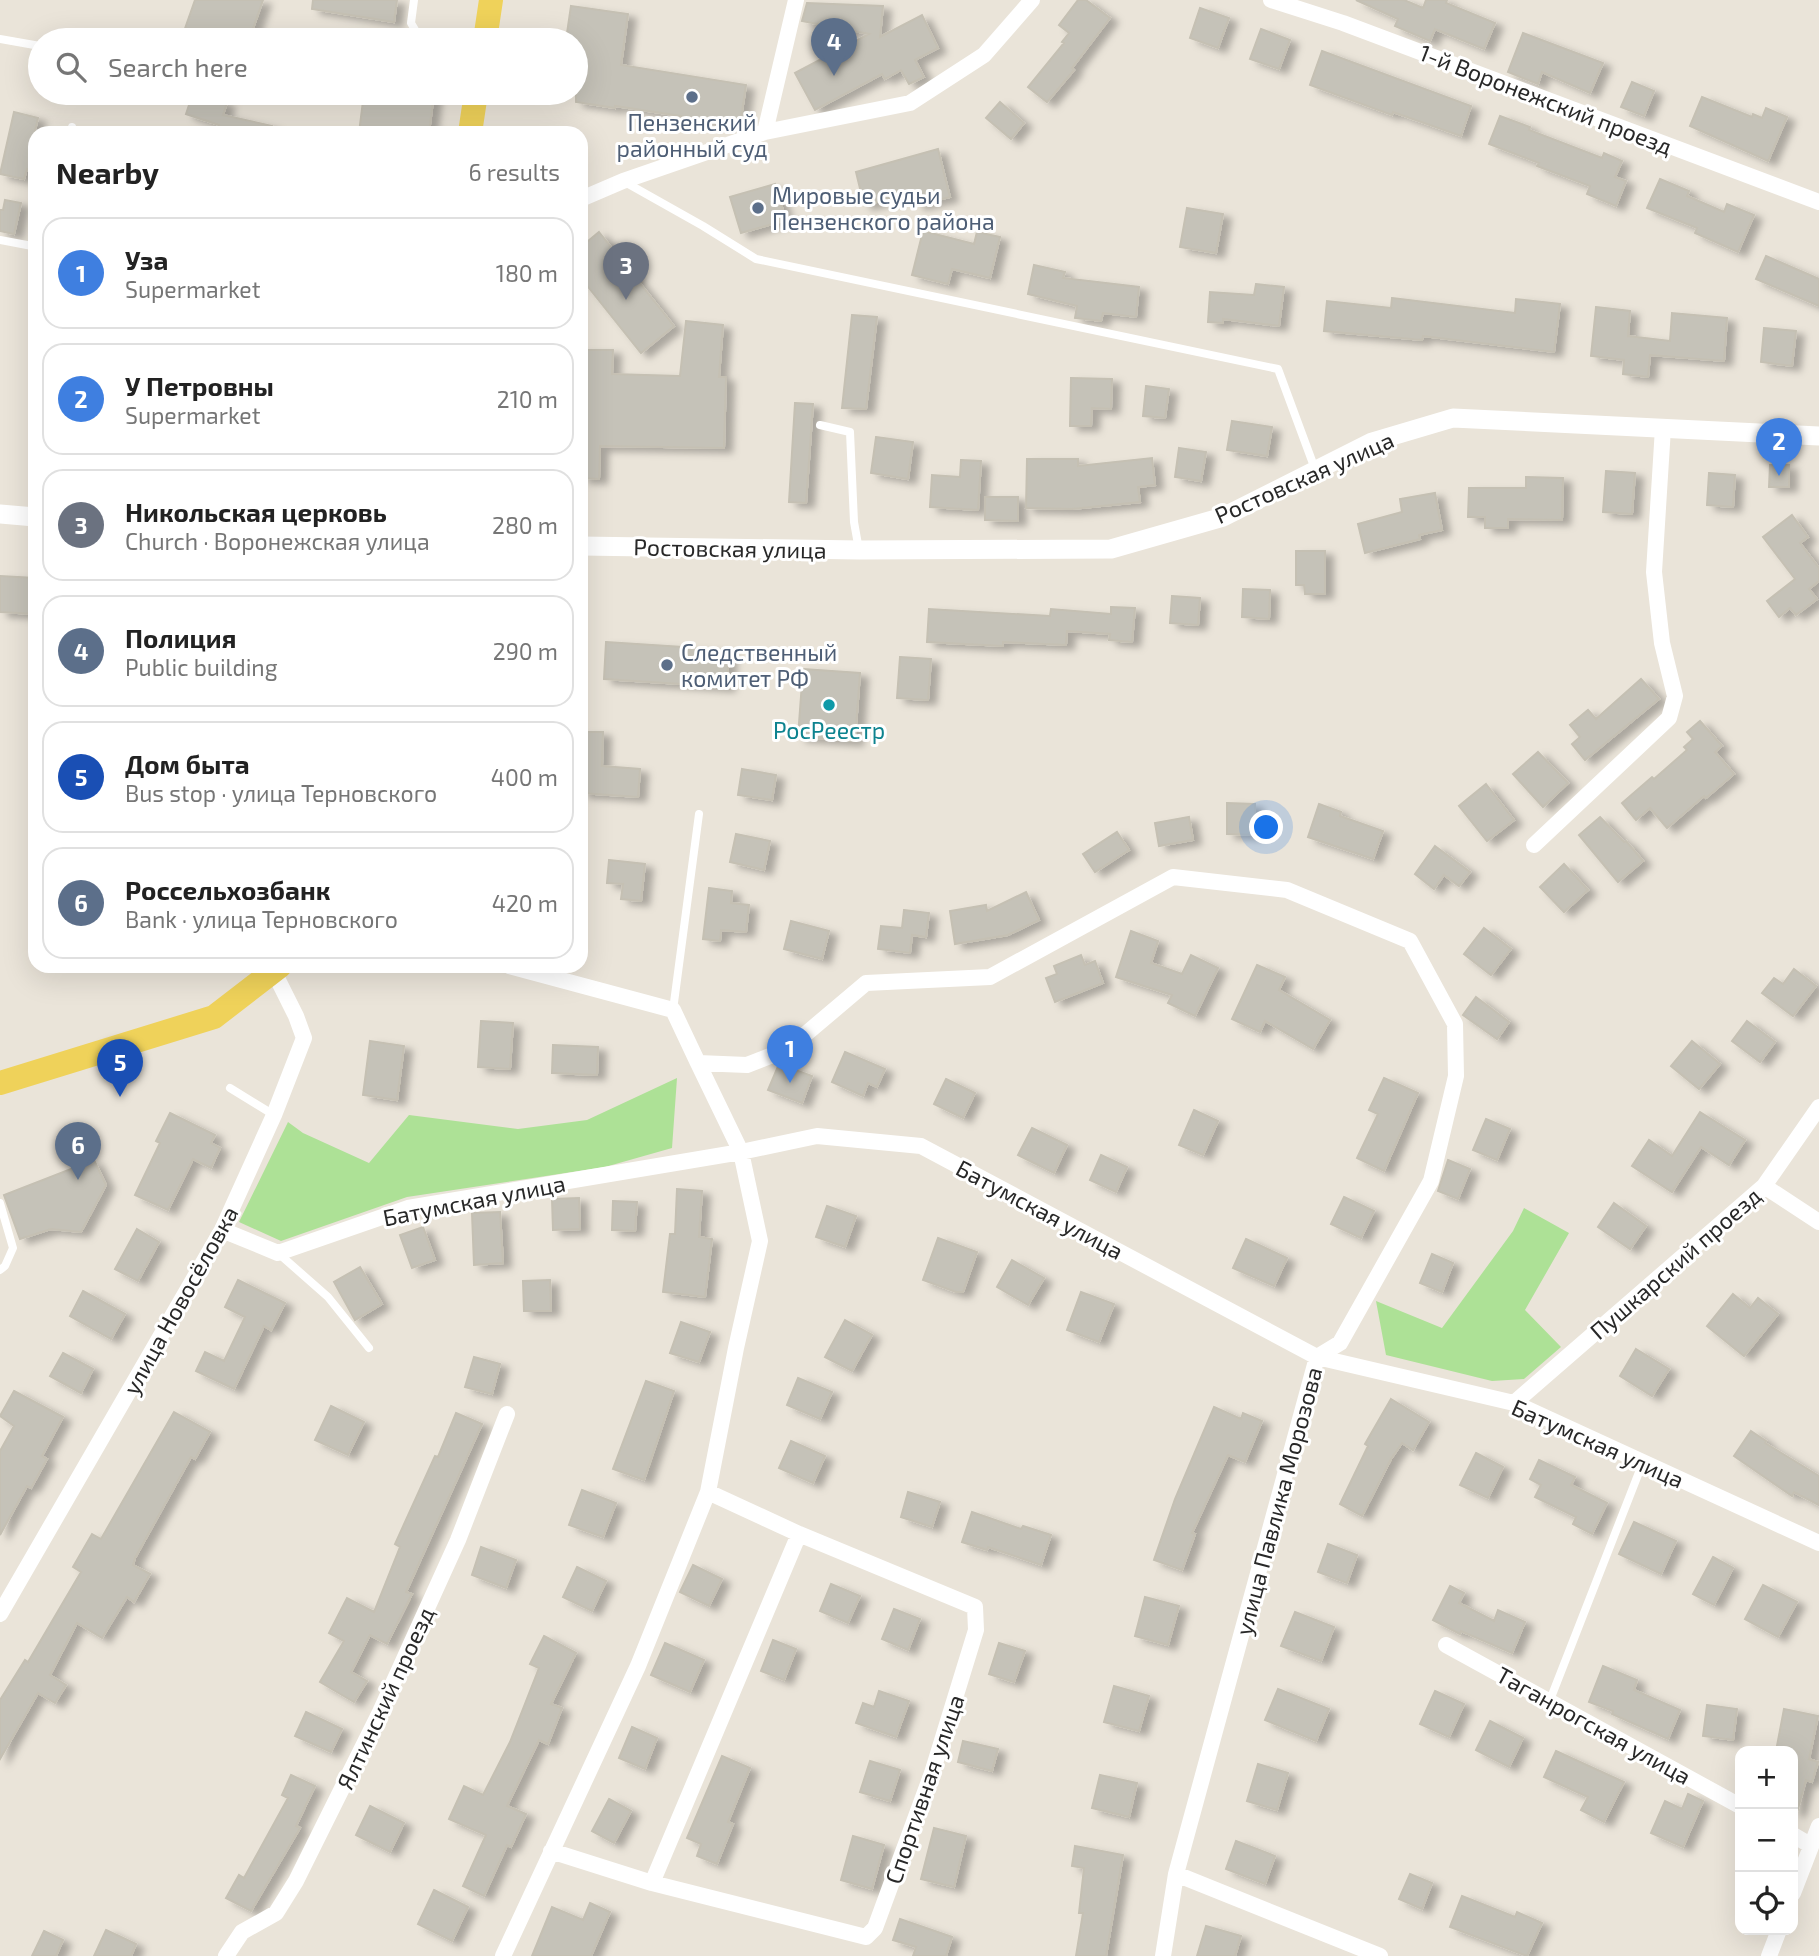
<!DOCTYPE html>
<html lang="en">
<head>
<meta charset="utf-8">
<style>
	:root { --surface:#fff; --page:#f2f2f2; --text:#222; --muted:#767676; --line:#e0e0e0; --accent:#1a73e8 }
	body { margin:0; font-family:"Exo 2",sans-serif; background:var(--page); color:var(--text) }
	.controls { position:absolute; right:21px; bottom:21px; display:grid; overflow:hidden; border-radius:14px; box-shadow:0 7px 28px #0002 }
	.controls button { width:63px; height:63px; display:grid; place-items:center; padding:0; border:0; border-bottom:2px solid var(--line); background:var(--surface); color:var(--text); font:35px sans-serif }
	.you { position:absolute; left:1267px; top:828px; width:24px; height:24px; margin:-18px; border:5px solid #fff; border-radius:50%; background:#1a73e8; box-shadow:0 0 0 10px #1a73e833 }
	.badge { display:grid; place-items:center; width:46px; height:46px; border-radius:50%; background:var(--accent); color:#fff; font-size:23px; font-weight:700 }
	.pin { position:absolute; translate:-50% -58px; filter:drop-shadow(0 2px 4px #0008) }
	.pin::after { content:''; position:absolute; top:37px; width:24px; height:21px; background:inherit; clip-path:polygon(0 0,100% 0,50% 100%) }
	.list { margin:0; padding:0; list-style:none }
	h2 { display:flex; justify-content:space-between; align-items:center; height:91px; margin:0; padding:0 28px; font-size:30px }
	h2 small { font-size:23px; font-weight:400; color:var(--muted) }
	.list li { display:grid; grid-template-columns:46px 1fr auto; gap:21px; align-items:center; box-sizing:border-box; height:112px; margin:0 14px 14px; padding:0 14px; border:2px solid var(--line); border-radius:21px }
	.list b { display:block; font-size:26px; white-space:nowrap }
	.list p { margin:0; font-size:23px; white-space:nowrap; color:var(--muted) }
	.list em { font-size:23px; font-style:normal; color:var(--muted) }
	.icon { flex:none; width:38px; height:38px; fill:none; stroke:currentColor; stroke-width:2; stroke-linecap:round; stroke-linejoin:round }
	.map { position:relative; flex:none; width:1819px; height:1956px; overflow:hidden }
	.search { position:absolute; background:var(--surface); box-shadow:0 7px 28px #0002; left:28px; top:28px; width:560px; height:77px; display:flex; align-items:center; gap:18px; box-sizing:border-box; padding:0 24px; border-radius:38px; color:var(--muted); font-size:26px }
	.panel { position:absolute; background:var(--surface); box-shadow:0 7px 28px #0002; left:28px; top:126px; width:560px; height:847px; border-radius:21px }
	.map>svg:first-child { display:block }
</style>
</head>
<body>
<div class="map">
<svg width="1819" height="1956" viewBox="0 0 1819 1956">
	<defs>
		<filter id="shadow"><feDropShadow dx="8" dy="4.5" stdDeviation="3.5" flood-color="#0004"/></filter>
	</defs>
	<rect width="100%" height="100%" fill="#eae4d9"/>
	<path fill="#ade196" d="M677 1078 672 1148 605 1167 407 1197 281 1241 239 1222 288 1122 303 1133 369 1163 409 1115 518 1129 587 1120Z
		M1524 1208 1569 1233 1525 1310 1561 1347 1524 1379 1492 1381 1386 1355 1376 1301 1442 1328 1513 1231Z"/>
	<path fill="#c5c2b8" stroke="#c5c0b3" stroke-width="2" filter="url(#shadow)" d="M195 0H263L249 40H181Z
		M313 0H397L394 22 312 9Z
		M1078 0H1086L1110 18 1072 68 1074 70 1047 102 1028 87 1064 43 1062 42 1069 33 1059 25Z
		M1356 0H1404L1423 8 1426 0H1447L1446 3 1495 23 1484 49 1435 29 1430 41 1395 26 1398 19Z
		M807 3 883 6 880 37 922 15 938 48 915 60 924 77 909 84 901 70 885 79 882 74 815 110 795 73 869 34 802 21Z
		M571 6 628 14 621 65 746 85 740 125 615 106V108L576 102V40H566Z
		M1200 8 1229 18 1218 48 1190 38Z
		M1261 29 1290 40 1279 69 1250 59Z
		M1523 33 1603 63 1590 93 1542 72 1538 84 1508 72Z
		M1322 51 1471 106 1461 136 1393 112 1392 115 1310 85Z
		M1632 82 1654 91 1644 116 1621 107Z
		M193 93 227 103 223 115 272 126 271 133H218L219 125 186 114Z
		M364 93H434L429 133H359Z
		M1702 97 1752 117 1753 114 1762 118 1766 108 1787 117 1768 161 1690 126Z
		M1000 102 1024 123 1011 139 986 118Z
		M14 112 38 118 30 151 35 153V171L27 169 24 179 0 174Z
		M1500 116 1530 127 1529 130 1602 158 1604 153 1622 161 1615 177 1626 181 1616 206 1587 194 1590 186 1537 166 1539 163 1489 144Z
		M938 149 950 197 917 205 914 193 864 205 856 172Z
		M1660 179 1689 191 1687 196 1724 212 1727 204 1754 215 1738 252 1695 233 1697 228 1647 208Z
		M775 184 786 220 741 233 730 197Z
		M5 200 21 203 14 234 0 231V210H3Z
		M1187 208 1223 214 1216 253 1180 247Z
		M923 231 974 244 977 232 1000 237 990 278 952 269 948 284 912 275Z
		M599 232 674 326 641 353 581 278V247Z
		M1766 256 1819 279V306L1756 279Z
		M1034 265 1065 272 1063 278 1139 287 1136 317 1103 313 1101 321 1075 318 1077 306 1028 294Z
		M1256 284 1284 287 1279 326 1223 319V323L1208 322 1210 292 1254 295Z
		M1392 298 1515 313 1516 299 1560 304 1554 352 1423 336 1422 340 1324 331 1327 301 1391 308Z
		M1596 307 1630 311 1628 336 1670 341 1672 313 1727 318 1724 361 1650 355 1648 377 1623 374 1624 360 1591 356Z
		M852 315 877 317 866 409 842 408Z
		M686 321 723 325 719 377H726L724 448 600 446 599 479 581 478V350H613L612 374 680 376Z
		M1764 328 1796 331 1792 366 1761 362Z
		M1071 378 1112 379 1111 409 1092 408 1091 426H1070Z
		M1146 386 1169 389 1165 418 1143 416Z
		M795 403 813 404 806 503 789 502Z
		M1232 421 1272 427 1267 456 1227 450Z
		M876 437 913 442 908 479 871 473Z
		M1179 448 1206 452 1201 481 1175 477Z
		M1152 458 1155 485 1138 487 1140 502 1072 509 1026 508 1027 459H1078V466Z
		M961 460 981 461 978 510 930 507 932 475 960 477Z
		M1770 465H1789V487H1769Z
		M1606 471 1635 473 1632 514 1603 512Z
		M1709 473 1735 475 1733 507 1707 505Z
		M1526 477 1563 478 1562 520 1508 519V528H1485V517H1468L1469 488H1526Z
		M1435 493 1442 530 1419 535 1420 539 1365 553 1358 524 1402 512 1400 499Z
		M985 497H1018V521L985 520Z
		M1792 515 1808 537 1800 543 1819 568V581L1809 589 1817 599 1796 615 1790 608 1779 617 1767 601 1795 579 1763 537Z
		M1296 551H1325V594H1305L1304 585H1296Z
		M0 576 35 578V614L0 612Z
		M1243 589 1270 590 1269 619 1242 617Z
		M1172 596 1200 598 1198 625 1170 623Z
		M1111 607 1135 608 1132 642 1109 640 1110 634 1067 631 1066 645 1003 642V646L927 642 929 609 1050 616 1051 609 1111 614Z
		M606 642 729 650 727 687 604 679Z
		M900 657 931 659 928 700 897 698Z
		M803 669 860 673 855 741 798 737Z
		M1641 679 1659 699 1585 760 1572 744 1580 737 1570 725 1588 710 1596 719Z
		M1700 721 1722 746 1715 752 1734 774 1706 798 1704 796 1667 828 1650 808 1636 820 1622 803 1652 777 1654 779 1687 750 1684 747 1693 739 1687 732Z
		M581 732H603L602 766 640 769 638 797 581 793Z
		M1538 752 1568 783 1543 807 1513 774Z
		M742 769 776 775 772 800 738 795Z
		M1486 784 1514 820 1487 841 1459 806Z
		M1227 803 1255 804V835L1227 834Z
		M1319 804 1341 812 1340 816 1383 831 1373 859 1308 837Z
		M1189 817 1193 840 1159 846 1155 823Z
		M1600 817 1624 842 1626 841 1643 861 1618 882 1579 835Z
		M1117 832 1129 850 1095 872 1083 854Z
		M736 834 770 841 764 870 730 862Z
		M1435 846 1470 872 1459 886 1444 875 1434 889 1415 874Z
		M609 860 645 864 641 901 621 899 623 884 607 883Z
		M1564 864 1588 890 1564 912 1540 887Z
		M709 888 732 891 731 903 749 905 746 932 721 930 720 941 703 939Z
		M1026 892 1039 920 1008 935 955 944 950 911 986 905 987 911Z
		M904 910 929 913 926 937 912 935 910 953 878 949 881 926 902 928Z
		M791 921 829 931 822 959 784 949Z
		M1484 928 1511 949 1491 975 1464 954Z
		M1131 931 1158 941 1151 963 1182 974 1191 955 1218 968 1195 1016 1168 1003 1172 995 1116 977Z
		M1081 955 1085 965 1095 961 1103 983 1055 1002 1046 978 1057 974 1054 966Z
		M1257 965 1285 977 1279 990 1330 1020 1313 1049 1265 1021 1260 1032 1232 1019Z
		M1794 969 1816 986 1793 1016 1762 993 1774 978 1783 984Z
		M1476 997 1509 1022 1497 1039 1463 1015Z
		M481 1021 513 1023 510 1069 478 1067Z
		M1747 1021 1775 1042 1760 1062 1732 1041Z
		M370 1041 404 1046 397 1100 363 1095Z
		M1692 1041 1720 1064 1699 1089 1671 1066Z
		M553 1045 598 1047 597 1075 552 1073Z
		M845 1052 885 1069 877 1087 868 1083 863 1096 832 1082Z
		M779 1064 812 1076 802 1103 768 1090Z
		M1384 1078 1418 1093 1384 1171 1357 1158 1378 1114 1369 1110Z
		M946 1079 975 1093 963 1118 934 1104Z
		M1194 1110 1218 1121 1203 1155 1179 1145Z
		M1700 1112 1745 1140 1729 1165 1701 1147 1672 1192 1632 1166 1649 1140 1672 1156Z
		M170 1113 215 1135 211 1143 220 1148 211 1168 193 1159 168 1210 135 1195 160 1143 156 1141Z
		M1486 1119 1510 1129 1497 1160 1473 1150Z
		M1032 1128 1067 1145 1054 1173 1018 1155Z
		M1101 1155 1127 1167 1116 1192 1090 1180Z
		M94 1160 106 1185 81 1232 51 1229 20 1239 4 1195Z
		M1448 1160 1470 1169 1458 1199 1438 1191Z
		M677 1189 702 1191 699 1237 712 1239 705 1297 663 1292 670 1234H675Z
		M1344 1197 1374 1211 1361 1238 1331 1224Z
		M579 1198 580 1229 553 1230 552 1199Z
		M613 1201 637 1202 635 1231 612 1230Z
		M1614 1203 1646 1226 1630 1249 1598 1227Z
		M827 1206 856 1216 845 1247 816 1237Z
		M500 1212 503 1263 474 1265 472 1213Z
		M423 1227 435 1260 412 1268 400 1235Z
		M137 1229 159 1242 138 1281 115 1269Z
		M938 1238 977 1252 963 1292H956L923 1280Z
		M1246 1239 1287 1258 1274 1286 1233 1268Z
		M1432 1254 1453 1263 1442 1292 1420 1283Z
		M1012 1260 1044 1278 1028 1305 997 1287Z
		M360 1267 382 1304 355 1320 334 1282Z
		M238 1280 285 1303 271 1330 264 1326 234 1389 196 1371 205 1352 224 1361 245 1317 225 1307Z
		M550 1280 551 1311H524L523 1281Z
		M83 1291 125 1314 111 1339 70 1316Z
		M1081 1292 1114 1304 1099 1342 1067 1330Z
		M1733 1294 1750 1308 1758 1298 1778 1314 1744 1356 1707 1326Z
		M845 1320 872 1335 852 1371 825 1357Z
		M681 1322 710 1332 699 1362 670 1353Z
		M1636 1349 1669 1369 1652 1396 1620 1376Z
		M63 1353 93 1369 81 1393 50 1376Z
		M474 1357 500 1364 492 1394 465 1387Z
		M798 1378 832 1392 820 1419 787 1405Z
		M646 1381 674 1391 644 1480 613 1469Z
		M14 1391 63 1417 42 1456 47 1459 31 1488 27 1486 0 1535V1451L14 1426 0 1416Z
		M1391 1399 1429 1422 1413 1450 1402 1443 1391 1459 1362 1516 1340 1504 1368 1446 1365 1444Z
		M331 1406 364 1422 348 1455 315 1440Z
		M1214 1407 1241 1419 1243 1413 1262 1421 1245 1462 1228 1455 1192 1533 1195 1534 1182 1570 1154 1560 1175 1499Z
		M174 1412 210 1432 195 1459 191 1457 135 1558 133 1565 150 1574 134 1602 127 1597 102 1638 77 1623 50 1675 66 1685 55 1703 38 1693 0 1759V1700L25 1660 28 1662 81 1572 73 1567 92 1534 101 1539Z
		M456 1413 482 1424 406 1592 412 1594 387 1644 370 1635 351 1672 367 1681 354 1702 320 1682 344 1641 329 1633 347 1598 374 1612 400 1547 395 1544 435 1456 438 1457Z
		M1751 1431 1766 1441 1765 1443 1819 1476V1505L1794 1492 1792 1496 1734 1456Z
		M791 1441 825 1456 813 1483 779 1468Z
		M1476 1453 1503 1467 1488 1498 1460 1485Z
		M1539 1460 1575 1477 1571 1485 1607 1503 1592 1534 1573 1524 1576 1517 1535 1497 1541 1485 1530 1479Z
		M582 1490 616 1503 603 1537 569 1525Z
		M908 1492 940 1502 932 1527 901 1517Z
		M972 1512 1021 1529 1023 1526 1051 1535 1041 1565 988 1547 987 1550 962 1542Z
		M1634 1522 1676 1541 1661 1574 1619 1554Z
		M1328 1544 1357 1555 1347 1583 1318 1572Z
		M481 1547 516 1560 506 1588 472 1575Z
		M1713 1557 1733 1568 1714 1605 1693 1594Z
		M693 1565 722 1579 709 1606 680 1592Z
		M577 1567 606 1581 592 1611 563 1597Z
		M831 1584 860 1596 848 1623 820 1611Z
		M1763 1585 1797 1602 1778 1637 1745 1619Z
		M1450 1586 1464 1593 1459 1603 1494 1621 1498 1610 1525 1622 1512 1653 1461 1631 1460 1634 1433 1620Z
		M1145 1597 1179 1606 1168 1645 1135 1636Z
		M894 1609 920 1619 908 1650 882 1639Z
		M1295 1612 1334 1627 1321 1661 1281 1646Z
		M544 1636 576 1653 551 1704 562 1708 548 1744 539 1740 507 1806 526 1814 511 1847 507 1845 484 1896 463 1886 486 1835 449 1819 464 1786 483 1795 510 1742 539 1668 530 1664Z
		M773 1640 796 1649 784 1680 761 1671Z
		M665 1643 704 1660 690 1692 651 1675Z
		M999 1643 1025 1651 1014 1682 989 1674Z
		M1603 1666 1637 1680 1634 1690 1680 1710 1668 1739 1612 1714 1613 1711 1589 1702Z
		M1114 1686 1149 1696 1139 1731 1104 1722Z
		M1278 1689 1329 1709 1316 1741 1265 1720Z
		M879 1691 909 1701 896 1737 856 1723 863 1703 874 1707Z
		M1435 1691 1464 1704 1449 1737 1420 1724Z
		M1707 1705 1737 1709 1733 1740 1703 1736Z
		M1784 1709 1818 1716 1809 1759 1818 1762 1812 1782 1806 1780 1797 1812 1793 1811V1751H1776Z
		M306 1712 342 1729 331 1752 295 1736Z
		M1490 1721 1523 1738 1509 1767 1476 1750Z
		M632 1727 657 1738 645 1769 619 1758Z
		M963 1741 998 1749 992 1771 958 1762Z
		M1556 1751 1624 1782 1604 1822 1581 1810 1588 1797 1544 1777Z
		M722 1756 750 1768 728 1822 733 1824 717 1864 697 1856 701 1844 687 1838Z
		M870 1761 900 1770 890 1801 860 1792Z
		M1258 1764 1288 1773 1277 1810 1247 1801Z
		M291 1775 315 1786 296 1826 300 1828 251 1911 226 1898 239 1875 244 1878 288 1798 282 1795Z
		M1100 1775 1137 1783 1129 1817 1092 1808Z
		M1688 1794 1703 1801 1683 1847 1651 1833 1665 1801 1682 1809Z
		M609 1799 631 1811 614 1843 592 1831Z
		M370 1806 404 1823 390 1852 356 1835Z
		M934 1828 966 1836 954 1887 921 1879Z
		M853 1836 884 1845 872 1889 841 1880Z
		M1236 1841 1275 1856 1265 1884 1226 1869Z
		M1075 1846 1123 1855 1106 1956H1076L1083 1913H1079L1084 1868 1072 1866Z
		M1410 1874 1432 1883 1422 1909 1399 1899Z
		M434 1890 468 1907 452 1941 418 1924Z
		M1462 1896 1515 1917 1517 1912 1542 1923 1527 1956 1450 1927Z
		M590 1903 610 1912 591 1956H532L552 1907 583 1920Z
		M900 1919 952 1937 946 1956H913L916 1947 893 1940Z
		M1206 1926 1241 1936 1235 1956H1197Z
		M106 1930 136 1944 131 1956H94Z
		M44 1931 63 1940 56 1956H32Z"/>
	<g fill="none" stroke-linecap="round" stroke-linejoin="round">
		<path stroke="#fff" stroke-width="8" d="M414 0 411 23 421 40
			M0 39 40 46
			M71 133 72 127
			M623 181 703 226 756 259 1278 369 1315 469
			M0 240 32 246 35 244
			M820 425 850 432 854 522 859 550
			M673 1010 699 814
			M230 1088 274 1115
			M0 1203 13 1248 5 1266 0 1270
			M278 1253 328 1297 369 1348
			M1550 1700 1643 1462"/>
		<path stroke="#fff" stroke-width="16" d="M1271 0 1343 23 1819 202
			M765 132 796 0
			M581 199 623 181 765 132 910 103 984 55 1032 0
			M1534 845 1669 718 1675 696 1662 643 1654 572 1663 428
			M509 966 673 1010 698 1063 747 1065 788 1049 866 983 990 977 1173 877 1287 890 1410 941 1455 1024 1456 1076 1431 1181 1340 1343 1317 1357 1176 1874 1163 1956
			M1764 1186 1819 1222
			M222 1230 278 1253 408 1208 741 1152 817 1136 921 1146 1317 1357 1514 1403 1819 1543
			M1514 1403 1764 1186 1819 1107
			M0 1614 222 1230 274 1115 304 1038 296 1016 274 972
			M1446 1645 1740 1806
			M1793 1835 1810 1845
			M551 1851 652 1883 866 1937 875 1928 932 1773 976 1630 975 1607 799 1534 708 1492
			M1176 1874 1380 1956
			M652 1883 799 1534
			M1793 1893 1819 1826
			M226 1956 242 1932 276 1913 296 1881 380 1712 458 1540 507 1414
			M503 1956 638 1666 708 1492 736 1348 760 1241 741 1152 698 1063
			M1769 1956 1779 1930"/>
		<path stroke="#fff" stroke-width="19" d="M0 514 35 517
			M581 546 859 550 1111 549 1223 517 1372 442 1453 418 1819 436"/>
		<path stroke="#efd25a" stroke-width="24" d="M485 40 491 0
			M470 133 476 93
			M0 1083 214 1017 280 966"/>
	</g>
	<g fill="#5c6f8a" stroke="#fff" stroke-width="2.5">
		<circle cx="692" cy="97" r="7"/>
		<circle cx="758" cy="208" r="7"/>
		<circle cx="667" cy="665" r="7"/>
	</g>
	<circle fill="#0f9aa8" stroke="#fff" stroke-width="2.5" cx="829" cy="705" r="7"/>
	<g text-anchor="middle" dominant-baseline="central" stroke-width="6" stroke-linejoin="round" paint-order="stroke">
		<g font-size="23" fill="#282828" stroke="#fff">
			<text transform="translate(1546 99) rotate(21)">1-й Воронежский проезд</text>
			<text transform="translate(1304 477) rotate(-24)">Ростовская улица</text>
			<text transform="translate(730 548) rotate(1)">Ростовская улица</text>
			<text transform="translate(474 1200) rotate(-11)">Батумская улица</text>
			<text transform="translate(1040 1209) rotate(28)">Батумская улица</text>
			<text transform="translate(1675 1263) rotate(-41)">Пушкарский проезд</text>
			<text transform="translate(180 1300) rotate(-61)">улица Новосёловка</text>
			<text transform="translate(1598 1443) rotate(24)">Батумская улица</text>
			<text transform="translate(1278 1501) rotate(-75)">улица Павлика Морозова</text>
			<text transform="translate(385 1698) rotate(-65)">Ялтинский проезд</text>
			<text transform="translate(1594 1725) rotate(29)">Таганрогская улица</text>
			<text transform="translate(924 1789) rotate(-71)">Спортивная улица</text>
		</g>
		<g font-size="23" fill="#4e5e75" stroke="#fff" text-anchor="start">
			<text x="692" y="122" text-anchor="middle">Пензенский<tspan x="692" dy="26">районный суд</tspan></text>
			<text x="772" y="195">Мировые судьи<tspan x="772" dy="26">Пензенского района</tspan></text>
			<text x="681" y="652">Следственный<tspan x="681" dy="26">комитет РФ</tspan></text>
		</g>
		<g font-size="23" fill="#0d838f" stroke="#fff">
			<text x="829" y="730">РосРеестр</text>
		</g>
	</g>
</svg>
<div class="controls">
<button>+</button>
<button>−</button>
<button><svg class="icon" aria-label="locate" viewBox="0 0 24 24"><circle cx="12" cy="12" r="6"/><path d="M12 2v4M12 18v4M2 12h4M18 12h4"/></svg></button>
</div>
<div class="you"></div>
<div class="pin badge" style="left:790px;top:1083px;background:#3f7fe0">1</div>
<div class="pin badge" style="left:1779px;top:476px;background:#3f7fe0">2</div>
<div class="pin badge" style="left:626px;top:300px;background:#6b7280">3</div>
<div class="pin badge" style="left:834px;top:76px;background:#5c6f8a">4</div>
<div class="pin badge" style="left:120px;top:1097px;background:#1a4fb4">5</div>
<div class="pin badge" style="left:78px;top:1180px;background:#5c6f8a">6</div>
<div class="search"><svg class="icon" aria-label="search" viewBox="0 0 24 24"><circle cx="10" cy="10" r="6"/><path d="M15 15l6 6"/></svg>Search here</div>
<section class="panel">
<h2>Nearby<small>6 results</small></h2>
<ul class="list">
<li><span class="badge" style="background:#3f7fe0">1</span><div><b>Уза</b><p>Supermarket</p></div><em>180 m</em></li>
<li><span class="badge" style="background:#3f7fe0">2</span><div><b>У Петровны</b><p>Supermarket</p></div><em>210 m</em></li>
<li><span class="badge" style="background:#6b7280">3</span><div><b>Никольская церковь</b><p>Church · Воронежская улица</p></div><em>280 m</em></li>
<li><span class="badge" style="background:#5c6f8a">4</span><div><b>Полиция</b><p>Public building</p></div><em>290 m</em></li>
<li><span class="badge" style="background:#1a4fb4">5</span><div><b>Дом быта</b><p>Bus stop · улица Терновского</p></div><em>400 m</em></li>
<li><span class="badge" style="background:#5c6f8a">6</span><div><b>Россельхозбанк</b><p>Bank · улица Терновского</p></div><em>420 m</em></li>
</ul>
</section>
</div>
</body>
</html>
